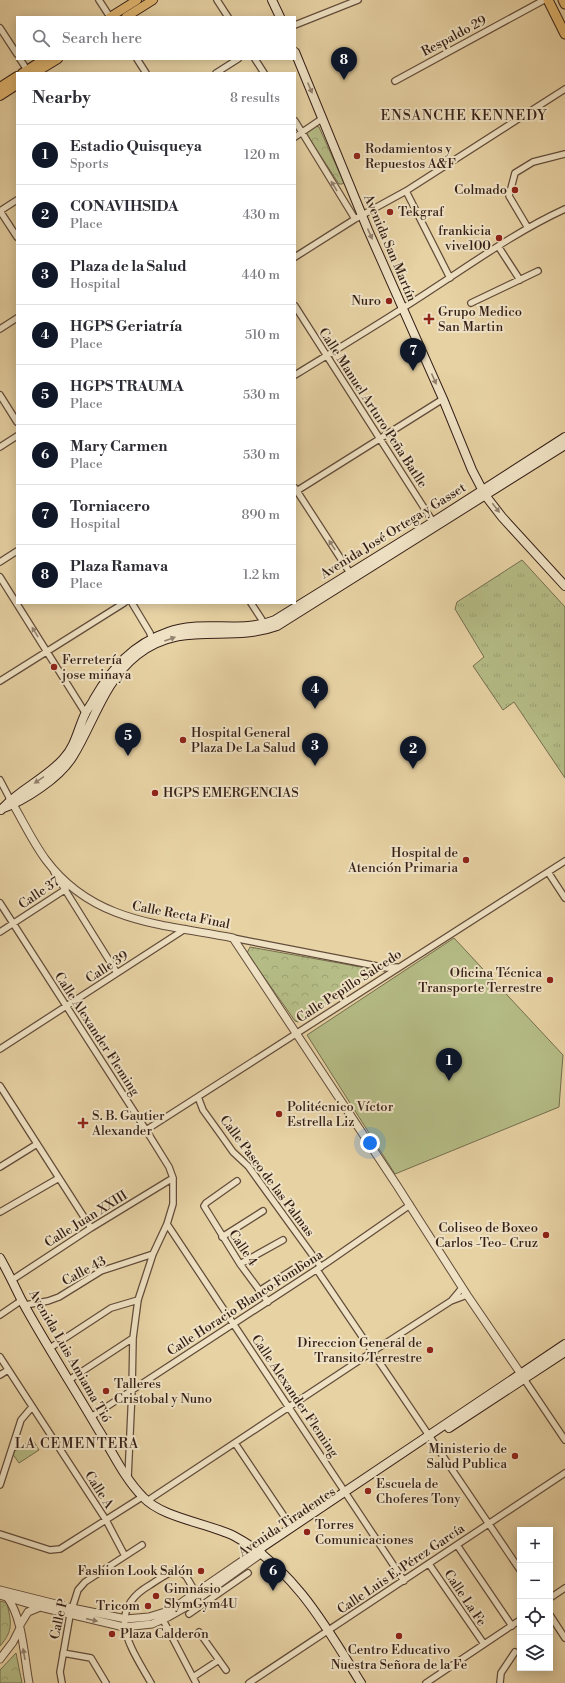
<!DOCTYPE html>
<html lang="en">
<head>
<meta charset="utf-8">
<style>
	:root { --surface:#fff; --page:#f2f2f3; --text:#2b2b33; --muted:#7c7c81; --line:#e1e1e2; --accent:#111827 }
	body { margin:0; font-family:"Libre Bodoni",serif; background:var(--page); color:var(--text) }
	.controls { position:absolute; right:12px; bottom:12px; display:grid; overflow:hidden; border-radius:0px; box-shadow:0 2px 10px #0003 }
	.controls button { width:36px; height:36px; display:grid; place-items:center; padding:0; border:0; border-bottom:1px solid var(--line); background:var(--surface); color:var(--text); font:20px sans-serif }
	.you { position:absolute; left:370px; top:1143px; width:14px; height:14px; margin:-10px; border:3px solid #fff; border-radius:50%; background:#1a73e8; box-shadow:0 0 0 6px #1a73e833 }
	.badge { display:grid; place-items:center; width:26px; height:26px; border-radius:50%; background:var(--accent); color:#fff; font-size:13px; font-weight:700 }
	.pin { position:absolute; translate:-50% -33px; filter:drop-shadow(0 1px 2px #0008) }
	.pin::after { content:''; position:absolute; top:21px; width:14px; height:12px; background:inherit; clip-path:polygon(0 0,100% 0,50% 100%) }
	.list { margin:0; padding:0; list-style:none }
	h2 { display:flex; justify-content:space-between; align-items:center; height:52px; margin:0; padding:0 16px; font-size:17px }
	h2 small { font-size:13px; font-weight:400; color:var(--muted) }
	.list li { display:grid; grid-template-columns:26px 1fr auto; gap:12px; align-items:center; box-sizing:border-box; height:60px; padding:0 16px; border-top:1px solid var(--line) }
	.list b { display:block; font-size:15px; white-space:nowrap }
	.list p { margin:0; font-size:13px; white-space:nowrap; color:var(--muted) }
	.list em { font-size:13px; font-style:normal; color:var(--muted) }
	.icon { flex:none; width:22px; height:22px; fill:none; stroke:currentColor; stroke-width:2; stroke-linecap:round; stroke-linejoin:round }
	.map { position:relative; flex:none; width:565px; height:1683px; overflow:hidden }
	.search { position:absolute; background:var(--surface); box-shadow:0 2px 10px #0003; left:16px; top:16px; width:280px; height:44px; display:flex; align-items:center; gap:10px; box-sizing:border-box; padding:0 14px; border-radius:0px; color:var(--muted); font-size:15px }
	.panel { position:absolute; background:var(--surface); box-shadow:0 2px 10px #0003; left:16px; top:72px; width:280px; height:532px; border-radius:0px }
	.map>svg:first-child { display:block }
</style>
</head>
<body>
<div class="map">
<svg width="565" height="1683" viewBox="0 0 565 1683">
	<defs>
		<pattern id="grass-tufts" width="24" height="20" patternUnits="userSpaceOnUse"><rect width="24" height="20" fill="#b5bc86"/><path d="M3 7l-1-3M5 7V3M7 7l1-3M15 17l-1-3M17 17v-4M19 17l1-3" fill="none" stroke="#9ca173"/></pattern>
		<pattern id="park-crowns" width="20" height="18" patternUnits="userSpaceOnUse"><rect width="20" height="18" fill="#b5bc86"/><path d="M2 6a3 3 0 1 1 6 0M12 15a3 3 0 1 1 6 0" fill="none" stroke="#9ca173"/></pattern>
	</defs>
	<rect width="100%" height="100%" fill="#e7d2a4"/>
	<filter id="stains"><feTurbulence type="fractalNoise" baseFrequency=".005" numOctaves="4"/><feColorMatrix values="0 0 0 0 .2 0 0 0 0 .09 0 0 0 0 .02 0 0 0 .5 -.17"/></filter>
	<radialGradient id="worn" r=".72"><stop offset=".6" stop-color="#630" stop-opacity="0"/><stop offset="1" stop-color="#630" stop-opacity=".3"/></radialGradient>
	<path fill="url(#grass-tufts)" stroke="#756e4e" d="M522 560 565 607V778L514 702 503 710 473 666 484 657 455 609 457 602Z"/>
	<path fill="url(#park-crowns)" stroke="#756e4e" d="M316 126 319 127 344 183 342 184H339L307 135V131Z
		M250 947 372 969 374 973 298 1022 295 1021 247 953Z
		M0 1601 7 1603C11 1622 14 1630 0 1646Z
		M16 1653 22 1683H0V1670Z"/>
	<path fill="#b5bc86" stroke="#756e4e" d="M454 938 563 1055 559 1107 395 1174 307 1035Z
		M32 1439 39 1450 19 1463 12 1453Z"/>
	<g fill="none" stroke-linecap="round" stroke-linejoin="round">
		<g stroke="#624c3a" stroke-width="8">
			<path id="minor" d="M99 0 110 17
				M217 0 228 17
				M295 25 358 0
				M0 28 17 54
				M20 59 29 73
				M137 59 146 73
				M255 59 264 73
				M216 73 238 59
				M395 81 544 0
				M295 121 355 219
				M295 137 323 118
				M406 191 450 278
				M0 211 17 237
				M0 211 17 200
				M528 228 509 196 515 173 533 162 565 154
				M498 246 520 280
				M295 257 355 219 406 191 565 89
				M471 303 538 271
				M295 306 435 525
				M0 329 17 318
				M295 375C342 346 389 318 434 288 477 260 519 230 565 209
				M0 395 17 422
				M0 447 17 436
				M295 488 352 576
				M295 492 443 399
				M0 562 17 551
				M0 577 86 714
				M132 603 150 633 152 641
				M251 603 266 626
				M0 681 124 603
				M0 780 10 799
				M54 872 117 973
				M548 872 565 898
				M0 903 146 1130 169 1167 173 1178V1204L167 1224 153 1254 138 1300 133 1338 132 1390 128 1478
				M0 932 66 889
				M233 938 387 968 397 967
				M0 1049 185 929
				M0 1086 91 1228
				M198 1097 203 1110 221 1135 233 1152 248 1166 321 1267
				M146 1130 565 861
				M0 1167 37 1144
				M237 1181 206 1203 204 1206 240 1264 268 1302
				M0 1212 59 1178
				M167 1224 404 1581
				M222 1237 263 1211
				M240 1264 283 1240
				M317 1270 520 1570
				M12 1280 91 1228 173 1178
				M259 1291 300 1265
				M452 1300 462 1288
				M25 1305 48 1301 59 1297 101 1271 153 1254
				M0 1315 22 1300
				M50 1348 111 1308 138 1300
				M0 1357 106 1520 125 1556
				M0 1375 8 1370
				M524 1379 565 1440
				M69 1380 133 1338
				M91 1417 328 1262 410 1205
				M235 1443 292 1528
				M0 1485 21 1420 32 1407
				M147 1501 372 1352 451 1301 467 1295
				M0 1534 50 1550 60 1549 142 1497
				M457 1545 512 1626
				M429 1564 484 1644
				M550 1598 565 1588
				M189 1614 248 1573
				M550 1615 565 1638
				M161 1616 196 1683
				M199 1632 226 1670
				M63 1653 91 1658 106 1683
				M193 1677 219 1660
				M62 1683 60 1672 70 1615 78 1590 85 1582 142 1545
				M151 1683C132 1649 103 1612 150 1585 158 1580 168 1572 177 1570L186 1576 197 1595
				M249 1683 565 1473
				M426 1683 520 1620
				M500 1683 501 1673 515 1652"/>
		</g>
		<g stroke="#624c3a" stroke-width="9">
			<path id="tertiary" d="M10 799C22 819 32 841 46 860 93 923 162 924 233 938L396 1184 467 1295 523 1377
				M0 1590 72 1608 126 1619 149 1617 165 1612 178 1605 258 1550
				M0 1595 40 1607 124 1627 152 1624 168 1617 191 1604 262 1553
				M7 1597C23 1618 24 1657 29 1683
				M20 1625 28 1612 40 1607
				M0 1659 13 1642 19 1630"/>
		</g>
		<g stroke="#351f17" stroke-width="10">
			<path id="secondary" d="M272 0 280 17
				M295 52 368 230 443 399 472 470 485 495 502 517 565 586
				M1 809C24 801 60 778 73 756 94 722 104 681 137 655 184 619 228 644 277 626L565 445
				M1 810C19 789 46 779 64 758 76 745 78 728 86 712 88 708 92 704 94 699 112 668 133 644 168 632 202 619 241 634 275 620L433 522 565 437
				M0 1258C8 1272 15 1287 22 1301 46 1345 73 1386 98 1429 112 1451 124 1478 143 1497 162 1518 208 1523 234 1536 293 1567 327 1628 361 1683
				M449 1428 565 1352
				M258 1550 565 1344"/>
		</g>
		<g stroke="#351f17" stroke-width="10">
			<path id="primary" d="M110 17 137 0
				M126 17 153 0
				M22 73 44 59
				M35 73 58 59
				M0 87 17 76
				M0 96 17 85"/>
		</g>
		<g stroke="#351f17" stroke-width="11">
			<path id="trunk" d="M548 0 565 34
				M563 0 565 4"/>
		</g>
		<use href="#minor" stroke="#efe2c4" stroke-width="5.5"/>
		<use href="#tertiary" stroke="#efe2c4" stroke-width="7"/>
		<use href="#secondary" stroke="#efe2c4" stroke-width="8"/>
		<use href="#primary" stroke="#e4b972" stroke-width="8"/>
		<use href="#trunk" stroke="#e4b972" stroke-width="9"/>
	</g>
	<defs><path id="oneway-solid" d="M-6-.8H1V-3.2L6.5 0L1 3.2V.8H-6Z"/></defs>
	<g fill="#92806e">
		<use href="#oneway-solid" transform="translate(310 88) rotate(67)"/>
		<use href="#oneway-solid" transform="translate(334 186) rotate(-121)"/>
		<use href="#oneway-solid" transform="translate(370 234) rotate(66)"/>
		<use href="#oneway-solid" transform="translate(434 379) rotate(66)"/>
		<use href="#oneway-solid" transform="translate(496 508) rotate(52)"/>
		<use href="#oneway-solid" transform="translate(332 545) rotate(-123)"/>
		<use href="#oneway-solid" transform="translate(35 632) rotate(-122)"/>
		<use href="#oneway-solid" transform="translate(170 639) rotate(-20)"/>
		<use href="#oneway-solid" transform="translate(39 780) rotate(146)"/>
		<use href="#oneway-solid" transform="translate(92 1620) rotate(13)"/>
		<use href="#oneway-solid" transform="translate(24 1654) rotate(-100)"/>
	</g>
	<g fill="#8f2418" stroke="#efe2c4" stroke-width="1.5">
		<circle cx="357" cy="156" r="4"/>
		<circle cx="515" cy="190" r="4"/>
		<circle cx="390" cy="212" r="4"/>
		<circle cx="499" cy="238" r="4"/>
		<circle cx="389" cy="301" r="4"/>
		<path d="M427 313h4v4h4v4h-4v4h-4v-4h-4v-4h4z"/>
		<circle cx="54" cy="667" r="4"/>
		<circle cx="183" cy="740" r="4"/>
		<circle cx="155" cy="793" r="4"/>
		<circle cx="466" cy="860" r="4"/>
		<circle cx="550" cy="980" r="4"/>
		<circle cx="279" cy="1114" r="4"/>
		<path d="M81 1117h4v4h4v4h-4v4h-4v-4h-4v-4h4z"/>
		<circle cx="546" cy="1235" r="4"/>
		<circle cx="430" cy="1350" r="4"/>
		<circle cx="106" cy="1391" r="4"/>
		<circle cx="515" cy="1456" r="4"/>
		<circle cx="368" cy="1491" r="4"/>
		<circle cx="307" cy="1532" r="4"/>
		<circle cx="201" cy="1571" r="4"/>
		<circle cx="156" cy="1596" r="4"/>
		<circle cx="148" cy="1606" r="4"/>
		<circle cx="112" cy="1634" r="4"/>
		<circle cx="399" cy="1636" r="4"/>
	</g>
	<g text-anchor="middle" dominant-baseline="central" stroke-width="4" stroke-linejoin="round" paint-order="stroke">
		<g font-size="13" fill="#351f17" stroke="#efe2c4">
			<text transform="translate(454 36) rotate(-28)">Respaldo 29</text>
			<text transform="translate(390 248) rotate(67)">Avenida San Martín</text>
			<text transform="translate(373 408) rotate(57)">Calle Manuel Arturo Peña Batlle</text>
			<text transform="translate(393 531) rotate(-32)">Avenida José Ortega y Gasset</text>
			<text transform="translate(39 893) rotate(-34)">Calle 37</text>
			<text transform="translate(181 915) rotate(11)">Calle Recta Final</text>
			<text transform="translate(107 967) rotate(-33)">Calle 39</text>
			<text transform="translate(349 986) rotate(-33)">Calle Pepillo Salcedo</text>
			<text transform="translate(97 1034) rotate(57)">Calle Alexander Fleming</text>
			<text transform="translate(267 1176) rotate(53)">Calle Paseo de las Palmas</text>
			<text transform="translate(86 1219) rotate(-32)">Calle Juan XXIII</text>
			<text transform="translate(243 1248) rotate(56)">Calle 4</text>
			<text transform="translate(84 1271) rotate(-28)">Calle 43</text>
			<text transform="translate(245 1303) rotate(-33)">Calle Horacio Blanco Fombona</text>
			<text transform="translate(70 1356) rotate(60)">Avenida Luis Amiama Tió</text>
			<text transform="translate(295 1396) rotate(56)">Calle Alexander Fleming</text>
			<text transform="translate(99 1490) rotate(57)">Calle A</text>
			<text transform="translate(287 1522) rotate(-34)">Avenida Tiradentes</text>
			<text transform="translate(401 1569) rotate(-34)">Calle Luis E. Pérez García</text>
			<text transform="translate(465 1598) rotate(56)">Calle La Fe</text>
			<text transform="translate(59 1619) rotate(-77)">Calle P</text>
		</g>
		<g font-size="13" fill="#351f17" stroke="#efe2c4" text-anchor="start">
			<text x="365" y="149">Rodamientos y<tspan x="365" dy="15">Repuestos A&amp;F</tspan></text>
			<text x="507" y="190" text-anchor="end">Colmado</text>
			<text x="398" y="212">Tekgraf</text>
			<text x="491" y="231" text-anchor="end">frankicia<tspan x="491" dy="15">vive100</tspan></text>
			<text x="381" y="301" text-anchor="end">Nuro</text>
			<text x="438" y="312">Grupo Medico<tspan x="438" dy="15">San Martin</tspan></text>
			<text x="62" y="660">Ferretería<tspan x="62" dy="15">jose minaya</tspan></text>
			<text x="191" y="733">Hospital General<tspan x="191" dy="15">Plaza De La Salud</tspan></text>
			<text x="163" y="793">HGPS EMERGENCIAS</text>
			<text x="458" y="853" text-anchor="end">Hospital de<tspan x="458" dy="15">Atención Primaria</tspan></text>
			<text x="542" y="973" text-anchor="end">Oficina Técnica<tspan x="542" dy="15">Transporte Terrestre</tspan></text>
			<text x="287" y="1107">Politécnico Víctor<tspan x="287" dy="15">Estrella Liz</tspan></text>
			<text x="92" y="1116">S. B. Gautier<tspan x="92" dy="15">Alexander</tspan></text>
			<text x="538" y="1228" text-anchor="end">Coliseo de Boxeo<tspan x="538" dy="15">Carlos -Teo- Cruz</tspan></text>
			<text x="422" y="1343" text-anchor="end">Direccion General de<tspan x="422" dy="15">Transito Terrestre</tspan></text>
			<text x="114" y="1384">Talleres<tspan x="114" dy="15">Cristobal y Nuno</tspan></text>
			<text x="507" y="1449" text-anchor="end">Ministerio de<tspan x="507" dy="15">Salud Publica</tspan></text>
			<text x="376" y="1484">Escuela de<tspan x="376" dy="15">Choferes Tony</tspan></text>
			<text x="315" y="1525">Torres<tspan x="315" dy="15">Comunicaciones</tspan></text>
			<text x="193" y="1571" text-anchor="end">Fashion Look Salón</text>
			<text x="164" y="1589">Gimnásio<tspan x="164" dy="15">SlymGym4U</tspan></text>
			<text x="140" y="1606" text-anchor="end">Tricom</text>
			<text x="120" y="1634">Plaza Calderon</text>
			<text x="399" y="1650" text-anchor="middle">Centro Educativo<tspan x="399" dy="15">Nuestra Señora de la Fe</tspan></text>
		</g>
		<g font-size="14" letter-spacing="1" fill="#351f17" stroke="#efe2c4">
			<text x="464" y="116">ENSANCHE KENNEDY</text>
			<text x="77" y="1444">LA CEMENTERA</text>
		</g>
	</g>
	<rect width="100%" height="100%" filter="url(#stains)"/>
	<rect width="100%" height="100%" fill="url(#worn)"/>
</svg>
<div class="controls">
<button>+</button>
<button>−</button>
<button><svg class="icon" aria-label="locate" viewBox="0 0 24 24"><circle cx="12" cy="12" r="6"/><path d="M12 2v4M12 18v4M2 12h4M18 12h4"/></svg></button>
<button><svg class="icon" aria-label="layers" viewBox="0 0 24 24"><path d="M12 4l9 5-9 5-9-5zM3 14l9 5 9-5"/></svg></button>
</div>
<div class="you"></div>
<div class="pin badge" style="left:449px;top:1081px">1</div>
<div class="pin badge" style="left:413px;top:769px">2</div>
<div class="pin badge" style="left:315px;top:766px">3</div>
<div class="pin badge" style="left:315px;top:709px">4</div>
<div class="pin badge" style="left:128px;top:756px">5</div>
<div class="pin badge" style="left:273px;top:1591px">6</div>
<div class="pin badge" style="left:413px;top:371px">7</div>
<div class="pin badge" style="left:344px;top:80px">8</div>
<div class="search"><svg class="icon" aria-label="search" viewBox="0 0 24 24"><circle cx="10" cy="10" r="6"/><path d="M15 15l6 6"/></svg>Search here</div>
<section class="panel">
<h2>Nearby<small>8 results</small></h2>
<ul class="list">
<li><span class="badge">1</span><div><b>Estadio Quisqueya</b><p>Sports</p></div><em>120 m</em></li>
<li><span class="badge">2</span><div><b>CONAVIHSIDA</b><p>Place</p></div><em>430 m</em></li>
<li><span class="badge">3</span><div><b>Plaza de la Salud</b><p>Hospital</p></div><em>440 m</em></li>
<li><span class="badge">4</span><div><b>HGPS Geriatría</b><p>Place</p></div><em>510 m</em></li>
<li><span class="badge">5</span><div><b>HGPS TRAUMA</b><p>Place</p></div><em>530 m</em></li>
<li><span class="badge">6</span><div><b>Mary Carmen</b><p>Place</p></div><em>530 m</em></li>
<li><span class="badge">7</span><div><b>Torniacero</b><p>Hospital</p></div><em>890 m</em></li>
<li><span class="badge">8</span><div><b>Plaza Ramava</b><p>Place</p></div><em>1.2 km</em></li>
</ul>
</section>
</div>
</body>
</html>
